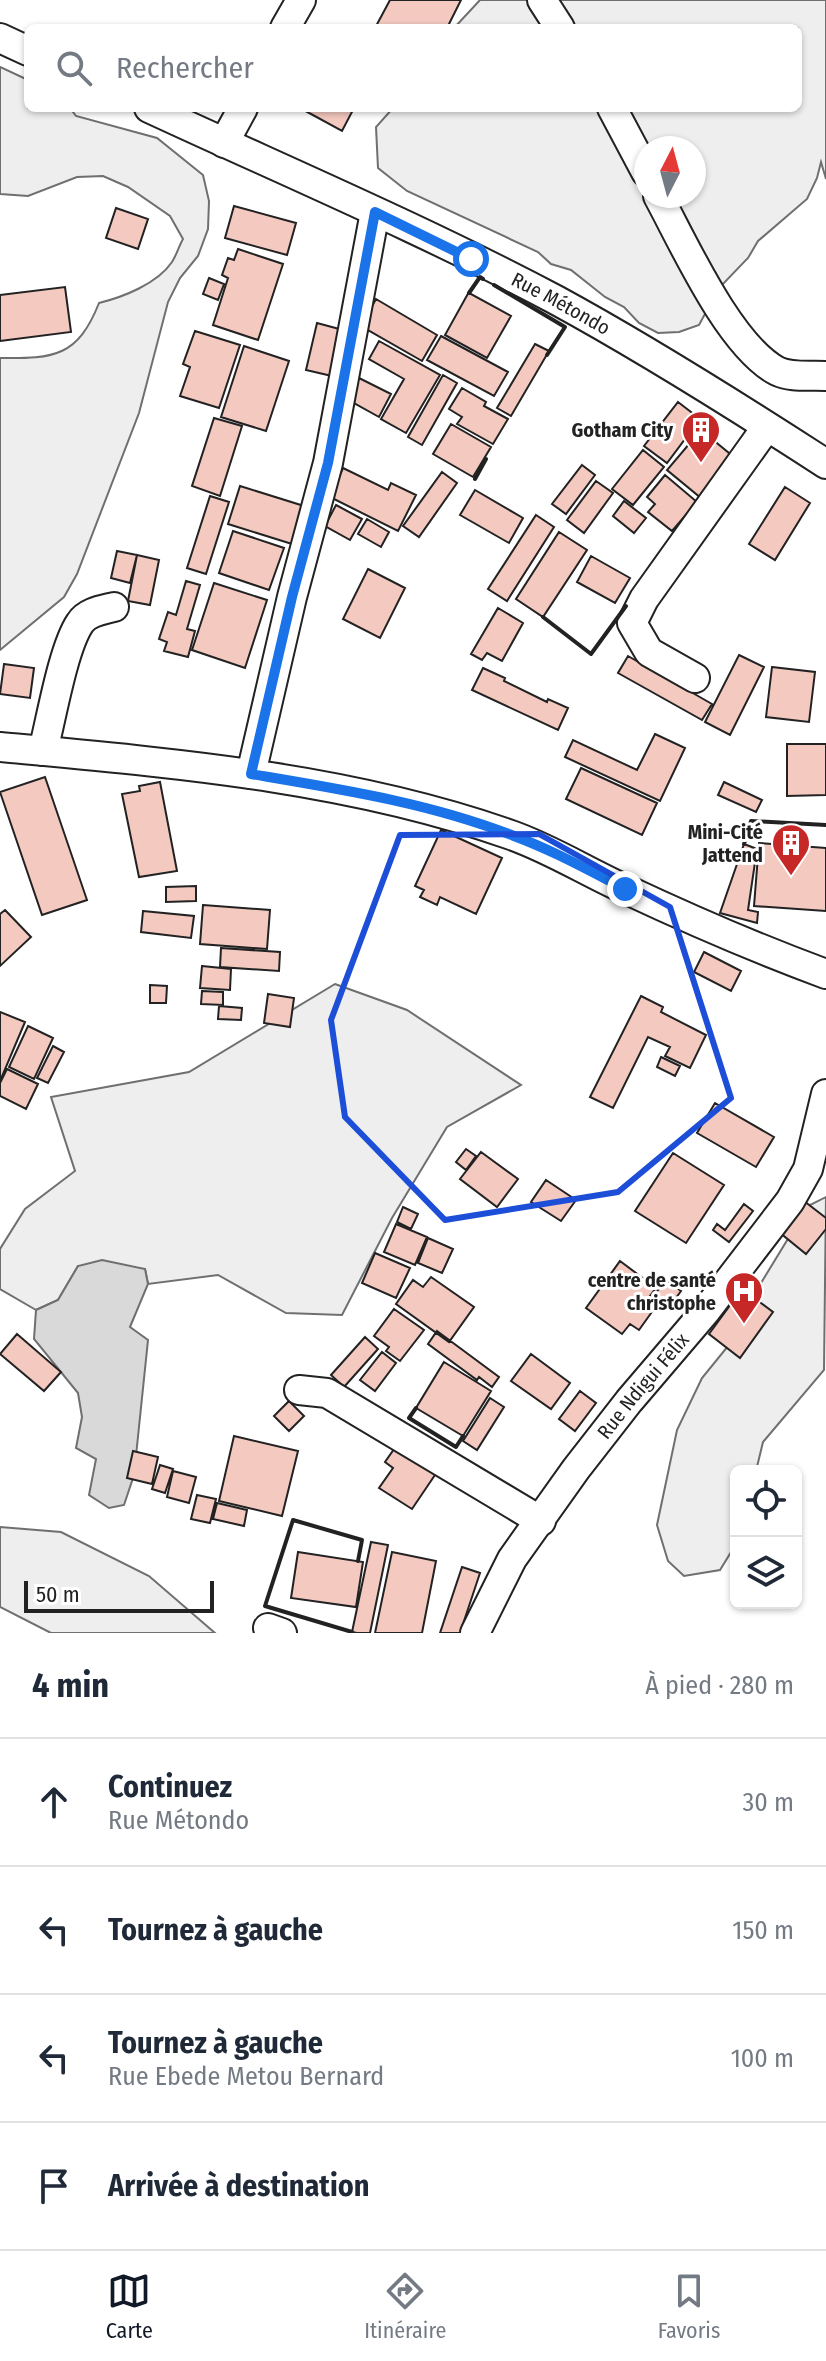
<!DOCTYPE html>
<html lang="fr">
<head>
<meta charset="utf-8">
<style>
	:root { --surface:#fff; --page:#f6f6f7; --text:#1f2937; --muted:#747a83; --line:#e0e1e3; --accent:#111827 }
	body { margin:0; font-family:"Fira Sans Condensed",sans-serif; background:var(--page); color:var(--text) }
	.controls { position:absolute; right:24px; bottom:24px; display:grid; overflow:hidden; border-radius:12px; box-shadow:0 2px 6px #0004 }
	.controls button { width:72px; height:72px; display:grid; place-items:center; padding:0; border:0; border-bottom:2px solid var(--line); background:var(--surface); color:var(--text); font:40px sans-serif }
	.compass { position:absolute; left:634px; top:136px; width:72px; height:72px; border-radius:50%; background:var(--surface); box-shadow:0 2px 6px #0004; rotate:6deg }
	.scale { position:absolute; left:24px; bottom:20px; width:190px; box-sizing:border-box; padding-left:8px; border:4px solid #222; border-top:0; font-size:22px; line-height:28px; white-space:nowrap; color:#222; -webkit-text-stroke:6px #fff; paint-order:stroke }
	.stop { position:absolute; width:24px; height:24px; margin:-18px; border:6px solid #1a73e8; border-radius:50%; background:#fff }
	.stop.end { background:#1a73e8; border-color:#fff; box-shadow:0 2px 8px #0008 }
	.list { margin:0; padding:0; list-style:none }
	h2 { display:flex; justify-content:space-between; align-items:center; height:104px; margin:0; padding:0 32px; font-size:34px }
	h2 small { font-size:26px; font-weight:400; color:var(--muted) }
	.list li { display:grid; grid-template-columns:52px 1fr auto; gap:24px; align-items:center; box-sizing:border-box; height:128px; padding:0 32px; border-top:2px solid var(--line) }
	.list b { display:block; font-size:30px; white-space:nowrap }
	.list p { margin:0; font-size:26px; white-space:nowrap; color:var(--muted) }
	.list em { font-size:26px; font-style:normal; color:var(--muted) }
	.icon { flex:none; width:44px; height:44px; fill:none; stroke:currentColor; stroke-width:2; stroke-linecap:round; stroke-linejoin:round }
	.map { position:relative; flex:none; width:826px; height:1633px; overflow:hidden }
	.search { position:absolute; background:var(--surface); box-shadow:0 2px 6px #0004; left:24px; right:24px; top:24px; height:88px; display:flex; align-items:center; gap:20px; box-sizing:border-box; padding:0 28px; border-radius:12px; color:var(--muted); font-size:30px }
	.sheet { height:616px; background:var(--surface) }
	nav { display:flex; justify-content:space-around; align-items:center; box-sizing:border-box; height:112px; border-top:2px solid var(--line); background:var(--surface); font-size:22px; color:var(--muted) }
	nav a { display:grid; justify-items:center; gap:4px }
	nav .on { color:var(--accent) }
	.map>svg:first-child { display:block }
</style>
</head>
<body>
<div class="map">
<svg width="826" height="1633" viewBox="0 0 826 1633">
	<rect width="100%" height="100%" fill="#fff"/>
	<path fill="#eee" stroke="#6f6f6f" stroke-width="2" fill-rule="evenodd" d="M480 0H826V179L821 162 817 178 807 199 758 241 748 258 719 288 699 325 679 332 658 333 639 323 624 307 605 297 571 270 551 264 538 252 407 191 378 168 376 127 393 108H798V28H454ZM646 148H694V196H646Z
		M0 67 28 80V108H70L76 116 157 138 203 175 209 201 208 229 198 256 180 278 168 302 139 413 77 574 64 597 0 650V358C55 359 78 356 99 303 123 297 157 284 172 262 176 256 179 246 183 239L170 216 128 187 103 176 77 177 28 196 0 194Z
		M335 984 407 1010 521 1085 447 1127 392 1218 342 1315 286 1313 218 1275 148 1284 145 1269 78 1266 58 1300 36 1310 0 1289V1249L25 1209 75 1171 51 1097 189 1072Z
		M826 1197 824 1370 763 1442 756 1471H736V1544L720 1570 684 1576 668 1561 657 1525 677 1430 702 1378 750 1319 761 1283 808 1206Z
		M0 1527 61 1532 149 1576 215 1633H51L0 1607Z"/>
	<path fill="#d9d9d9" stroke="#6f6f6f" stroke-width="2" d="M102 1260 145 1269 148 1284 130 1327 148 1340 134 1475 124 1505 109 1508 89 1495 96 1459 76 1448 82 1417 78 1393 34 1339 36 1310 58 1300 78 1266Z"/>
	<path fill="#f3c9c0" stroke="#222" stroke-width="2" d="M390 0H461L447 28H375Z
		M300 108H354L342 131Z
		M234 206 296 223 287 255 225 238Z
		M116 208 148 219 138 249 106 238Z
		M238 249 283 264 258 340 213 325 228 278 222 275 228 258 234 260Z
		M209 278 224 284 218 300 203 294Z
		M65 287 71 332 0 341V295Z
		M470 290 469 293 511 316 487 358 445 335Z
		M376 299 437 335 422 361 361 326Z
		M317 323 343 330 332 376 306 370Z
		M195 331 240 345 219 408 180 396 190 367 183 364Z
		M441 336 508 372 494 396 427 360Z
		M379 341 440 375 406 433 381 419 404 379 369 359Z
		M535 344 549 351 511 416 497 408Z
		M244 346 289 361 266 431 221 417Z
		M443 375 457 383 422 445 408 437Z
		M357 377 391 394 379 417 345 398Z
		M462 388 486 402 484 406 508 419 493 444 457 424 462 417 449 409Z
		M678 402 700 419 667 463 644 446Z
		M214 418 242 426 220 496 192 486Z
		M451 424 491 447 473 477 433 454Z
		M701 430 735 458 701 498 667 470Z
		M643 450 664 467 633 505 612 489Z
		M582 465 595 475 566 514 552 504Z
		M343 468 388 490 391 483 416 495 398 531 330 497Z
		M442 472 457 483 419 537 403 526Z
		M665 475 697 502 672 531 648 512 655 504 647 497Z
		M596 481 613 493 584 533 567 520Z
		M240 486 304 506 292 544 228 524Z
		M785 487 810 503 775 560 749 544Z
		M475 490 523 518 509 543 460 515Z
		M210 496 229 502 206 574 187 568Z
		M624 501 646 518 634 533 613 516Z
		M336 505 362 519 350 540 325 526Z
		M536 515 554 527 507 601 488 589Z
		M367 519 389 532 381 547 358 534Z
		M233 531 284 548 269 590 219 573Z
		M559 532 587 550 543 617 516 599Z
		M117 551 137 555 130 583 111 578Z
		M137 555 159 560 150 605 128 601Z
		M591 556 630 578 615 603 577 582Z
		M368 569 405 588 380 638 343 619Z
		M186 581 200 585 187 629 195 631 188 657 164 651 167 642 159 639 168 612 176 615Z
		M214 583 267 600 245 668 192 650Z
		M498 608 523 623 502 661 487 653 482 660 471 654Z
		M739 655 764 667 730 735 705 722Z
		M628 656 712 704 702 720 618 673Z
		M4 664 34 668 30 698 0 694Z
		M772 667 815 672 809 722 766 717Z
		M483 668 505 678 504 681 547 702 548 699 568 708 558 730 472 690Z
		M655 734 685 748 660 801 565 757 573 740 637 770Z
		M787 744H826V795L787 796Z
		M581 768 657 803 642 835 566 799Z
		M45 777 87 900 42 915 0 792Z
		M160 782 177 871 139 877 122 794 140 791 139 786Z
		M724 782 762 800 756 812 718 795Z
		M441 830 502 858 476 914 440 897 437 905 420 897 424 890 415 886Z
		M759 843 826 848V911L754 906Z
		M744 844 757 849 748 910 758 912 757 923 720 913Z
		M196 886V901L166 902V887Z
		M203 905 270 910 267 949 200 944Z
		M5 910 31 937 0 966V914Z
		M143 911 194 916 191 938 141 932Z
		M221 948 280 952 279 971 220 967Z
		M704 952 741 971 731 991 694 972Z
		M202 966 231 969 230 990 200 988Z
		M150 985 167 986 166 1003H150Z
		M202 991 223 992V1005L201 1004Z
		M268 994 294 998 290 1027 264 1023Z
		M641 996 663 1007 661 1012 706 1035 690 1068 665 1056 670 1047 648 1037 613 1108 590 1097Z
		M219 1006 242 1008 241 1020 218 1019Z
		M0 1012 25 1022 0 1081Z
		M28 1026 53 1038 34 1079 9 1067Z
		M53 1046 64 1052 48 1083 37 1078Z
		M661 1057 680 1066 675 1076 657 1067Z
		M7 1069 38 1084 26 1109 0 1096V1083Z
		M715 1103 774 1137 756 1167 697 1133Z
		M466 1149 476 1156 466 1170 456 1162Z
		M481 1152 518 1179 497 1207 460 1179Z
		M673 1153 724 1185 686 1243 635 1211Z
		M546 1180 576 1200 561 1221 531 1202Z
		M804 1201 826 1218V1229L806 1254 779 1232Z
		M744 1204 753 1211 729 1242 713 1230 717 1224 725 1230Z
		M403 1207 418 1214 411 1229 397 1222Z
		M396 1224 427 1237 415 1265 384 1252Z
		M428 1238 453 1249 442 1273 418 1263Z
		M375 1253 410 1268 396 1298 362 1283Z
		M620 1261 656 1288 650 1296 659 1302 639 1330 630 1324 622 1334 586 1308Z
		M431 1277 474 1307 449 1342 396 1304 413 1280 423 1287Z
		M666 1280 681 1291 670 1306 655 1294Z
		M742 1289 773 1312 740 1358 709 1334Z
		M394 1309 424 1330 400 1361 386 1351 389 1347 374 1336Z
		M437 1331 499 1377 492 1387 479 1377 477 1380 428 1344Z
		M17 1334 61 1372 44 1391 0 1354Z
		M365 1337 378 1349 344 1387 331 1375Z
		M382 1352 396 1363 375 1391 360 1380Z
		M531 1354 570 1383 551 1409 511 1381Z
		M444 1362 491 1391 463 1436 416 1408Z
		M580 1391 596 1403 575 1431 559 1419Z
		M490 1398 504 1407 477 1450 463 1441Z
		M289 1401 304 1416 289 1431 274 1416Z
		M234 1436 298 1451 282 1516 219 1501Z
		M399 1442 437 1472 412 1509 379 1488 393 1468 385 1462Z
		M133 1451 158 1457 152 1484 127 1478Z
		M160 1465 173 1469 165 1493 152 1489Z
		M173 1471 196 1477 189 1503 167 1497Z
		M197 1495 216 1499 210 1523 191 1519Z
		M217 1503 247 1510 244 1526 213 1519Z
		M371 1542 388 1545 370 1633H357L352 1632Z
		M298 1552 363 1562 356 1607 291 1598Z
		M392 1552 436 1561 422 1633H375Z
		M462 1567 480 1573 460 1633H440Z"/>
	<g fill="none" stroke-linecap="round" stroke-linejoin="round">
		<g stroke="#222" stroke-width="32">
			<g id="minor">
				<path d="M542 0 560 28"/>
				<path d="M285 28 301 0"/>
				<path d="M0 38 28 51"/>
				<path id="s1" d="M149 108C285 171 424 230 556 300 648 350 738 407 826 464"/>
				<path d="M612 108 646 172"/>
				<path d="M224 143 243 108"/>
				<path d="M658 196C684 244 729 345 777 371 791 378 810 375 826 376"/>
				<path d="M695 678 649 652 632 623 644 599 766 428"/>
				<path d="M0 747C172 763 347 777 511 835 551 849 587 872 625 889 691 920 758 949 826 974"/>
				<path d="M43 751C51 720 63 648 80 623 87 612 102 610 114 607"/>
				<path d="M251 774 292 597 328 463 375 212"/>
				<path d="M299 1390 327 1393 541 1521"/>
				<path d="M268 1628 282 1633"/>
				<path id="s2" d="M475 1633 512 1559 576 1469 629 1401 705 1312 790 1201 808 1169 826 1094"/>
			</g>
		</g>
		<use href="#minor" stroke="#fff" stroke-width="28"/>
		<path stroke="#222" stroke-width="4" d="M494 285 565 327 547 355
			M469 293 480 277 483 279
			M475 479 486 459
			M543 617 591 654 626 606
			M744 844 751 821 826 825
			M416 1408 409 1418 456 1447 463 1436
			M352 1632 265 1606 293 1520 362 1540 358 1561"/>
	</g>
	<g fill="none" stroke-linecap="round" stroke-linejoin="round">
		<path stroke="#1a73e8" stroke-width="10" d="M471 259 375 212 328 463 292 597 251 774C340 789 430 803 514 836 552 850 588 870 625 889"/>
	</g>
	<path fill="none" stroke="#1d4ed8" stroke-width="6" stroke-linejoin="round" d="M539 834 670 907 731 1098 618 1192 445 1220 345 1117 331 1020 400 835Z"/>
	<defs>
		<g id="building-pin" transform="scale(2)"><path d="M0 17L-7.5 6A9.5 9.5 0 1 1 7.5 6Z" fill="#c62828" stroke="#fff"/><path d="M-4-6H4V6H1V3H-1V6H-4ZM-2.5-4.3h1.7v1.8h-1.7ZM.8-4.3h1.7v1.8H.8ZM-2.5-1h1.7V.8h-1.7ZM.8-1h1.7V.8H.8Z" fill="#fff"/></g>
		<g id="hospital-pin" transform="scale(2)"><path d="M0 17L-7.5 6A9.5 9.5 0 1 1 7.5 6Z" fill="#c62828" stroke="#fff"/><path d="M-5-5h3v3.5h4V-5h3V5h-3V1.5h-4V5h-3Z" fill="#fff"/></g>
	</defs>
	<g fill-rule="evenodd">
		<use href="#building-pin" x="701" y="430"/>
		<use href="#building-pin" x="791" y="843"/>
		<use href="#hospital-pin" x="744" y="1291"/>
	</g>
	<g text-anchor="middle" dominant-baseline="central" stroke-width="6" stroke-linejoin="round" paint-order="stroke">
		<g font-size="20" fill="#222" stroke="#fff">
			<text stroke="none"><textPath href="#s1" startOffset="456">Rue Métondo</textPath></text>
			<text stroke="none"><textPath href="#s2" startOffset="300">Rue Ndigui Félix</textPath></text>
		</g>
		<g font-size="20" font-weight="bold" fill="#222" stroke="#fff" text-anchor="end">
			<text x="673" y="430">Gotham City</text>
			<text x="763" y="832">Mini-Cité<tspan x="763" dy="23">Jattend</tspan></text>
			<text x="716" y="1280">centre de santé<tspan x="716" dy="23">christophe</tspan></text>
		</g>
	</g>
</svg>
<div class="controls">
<button><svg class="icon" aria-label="locate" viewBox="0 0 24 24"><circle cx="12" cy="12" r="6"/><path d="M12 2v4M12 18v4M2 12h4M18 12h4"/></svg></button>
<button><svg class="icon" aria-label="layers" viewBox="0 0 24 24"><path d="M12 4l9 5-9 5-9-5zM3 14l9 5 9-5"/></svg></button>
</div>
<svg class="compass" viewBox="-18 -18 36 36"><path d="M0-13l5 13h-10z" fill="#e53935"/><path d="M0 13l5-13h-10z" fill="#747a83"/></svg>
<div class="scale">50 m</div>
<div class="stop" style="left:471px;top:259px"></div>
<div class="stop end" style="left:625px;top:889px"></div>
<div class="search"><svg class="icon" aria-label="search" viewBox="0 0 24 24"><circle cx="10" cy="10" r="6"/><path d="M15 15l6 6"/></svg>Rechercher</div>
</div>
<section class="sheet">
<h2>4 min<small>À pied · 280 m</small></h2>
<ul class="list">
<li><svg class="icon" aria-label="ahead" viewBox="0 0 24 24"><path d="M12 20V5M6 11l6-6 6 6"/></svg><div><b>Continuez</b><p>Rue Métondo</p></div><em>30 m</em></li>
<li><svg class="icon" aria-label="left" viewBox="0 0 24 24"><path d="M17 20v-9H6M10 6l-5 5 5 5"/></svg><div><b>Tournez à gauche</b></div><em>150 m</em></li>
<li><svg class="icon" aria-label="left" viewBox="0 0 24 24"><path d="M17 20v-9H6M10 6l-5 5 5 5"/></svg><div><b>Tournez à gauche</b><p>Rue Ebede Metou Bernard</p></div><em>100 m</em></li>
<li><svg class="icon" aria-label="arrive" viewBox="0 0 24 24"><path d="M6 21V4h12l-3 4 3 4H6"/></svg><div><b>Arrivée à destination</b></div></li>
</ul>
</section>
<nav>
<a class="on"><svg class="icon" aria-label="map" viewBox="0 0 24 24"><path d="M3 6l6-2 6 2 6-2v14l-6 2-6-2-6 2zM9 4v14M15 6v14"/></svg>Carte</a>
<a><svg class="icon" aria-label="directions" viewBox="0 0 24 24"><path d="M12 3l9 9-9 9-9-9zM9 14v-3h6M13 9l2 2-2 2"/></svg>Itinéraire</a>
<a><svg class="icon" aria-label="saved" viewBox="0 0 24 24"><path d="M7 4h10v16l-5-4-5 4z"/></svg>Favoris</a>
</nav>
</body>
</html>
